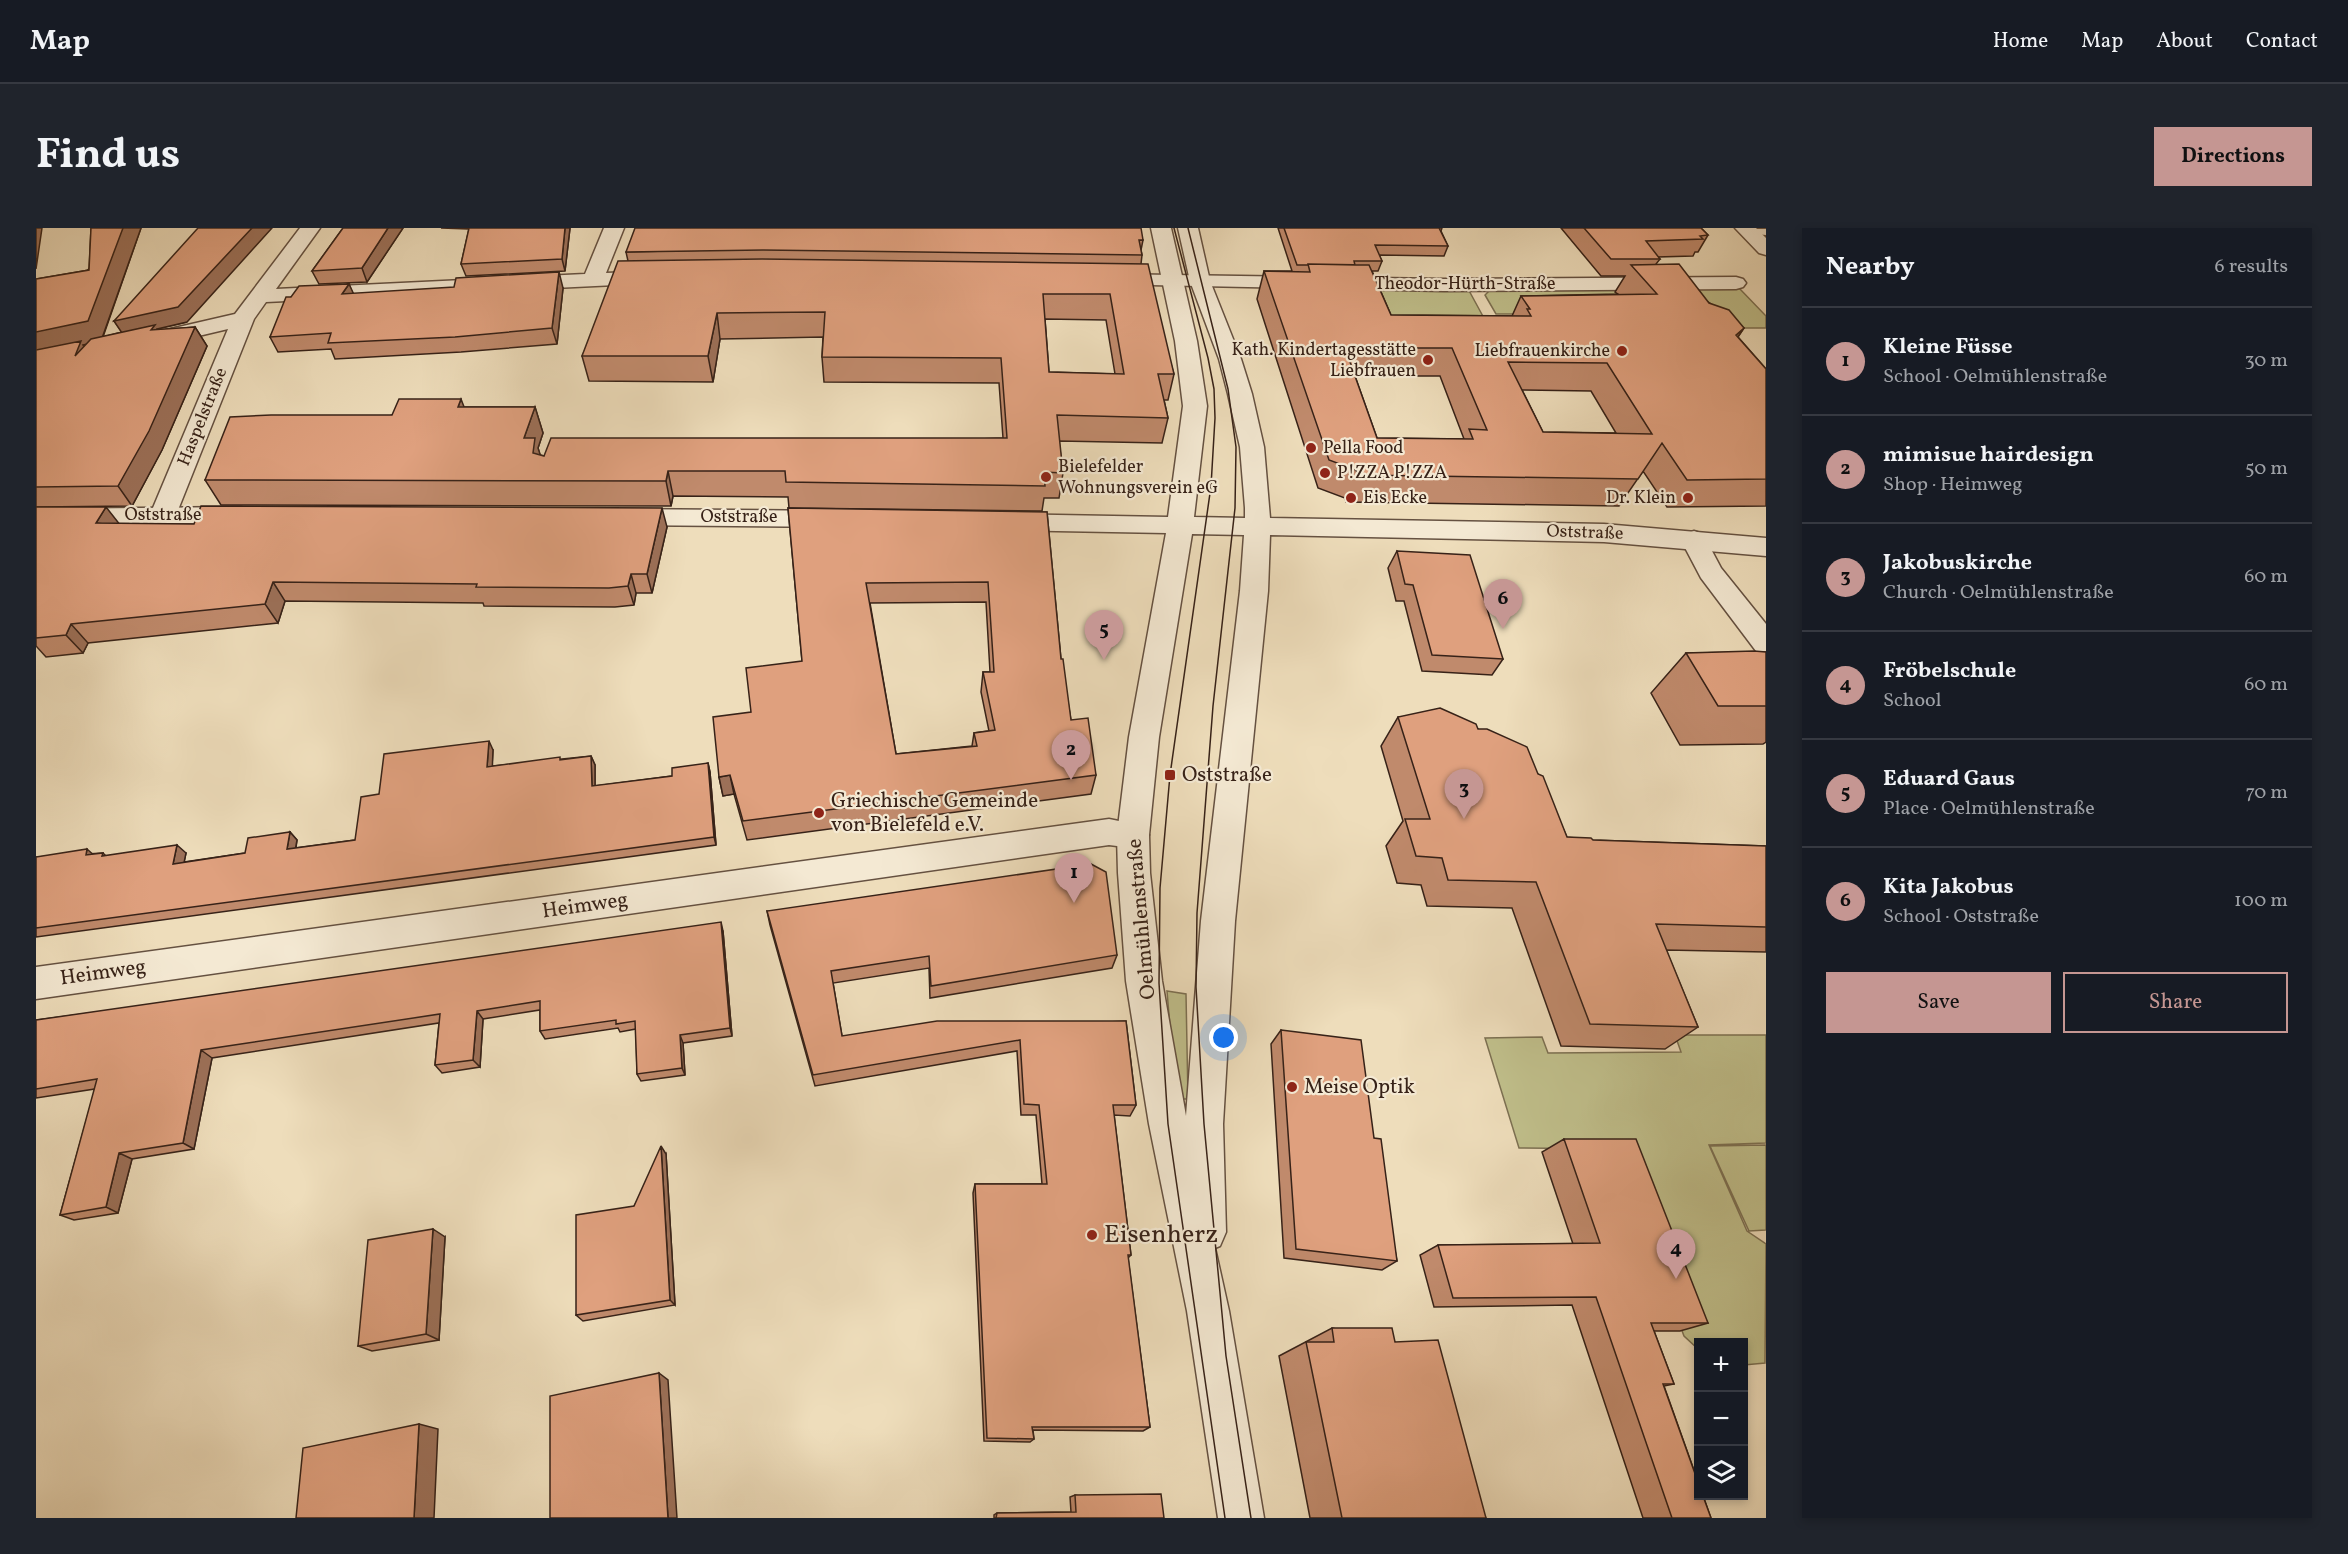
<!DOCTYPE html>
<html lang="en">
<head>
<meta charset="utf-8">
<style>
	:root { --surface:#171b24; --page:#20242c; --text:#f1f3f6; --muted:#9ea1a6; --line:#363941; --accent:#c59692 }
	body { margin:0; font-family:Vollkorn,serif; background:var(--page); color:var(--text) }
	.controls { position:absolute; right:18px; bottom:18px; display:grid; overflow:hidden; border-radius:0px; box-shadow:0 3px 9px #0003 }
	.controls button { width:54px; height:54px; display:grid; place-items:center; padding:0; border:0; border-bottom:2px solid var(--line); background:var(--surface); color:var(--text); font:30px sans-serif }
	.you { position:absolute; left:1188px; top:810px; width:21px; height:21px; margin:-15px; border:4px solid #fff; border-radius:50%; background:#1a73e8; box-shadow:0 0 0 9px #1a73e833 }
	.badge { display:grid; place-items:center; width:39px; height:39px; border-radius:50%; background:var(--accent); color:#111; font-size:20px; font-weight:700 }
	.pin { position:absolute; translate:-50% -50px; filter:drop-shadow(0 2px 3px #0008) }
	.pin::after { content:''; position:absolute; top:32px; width:21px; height:18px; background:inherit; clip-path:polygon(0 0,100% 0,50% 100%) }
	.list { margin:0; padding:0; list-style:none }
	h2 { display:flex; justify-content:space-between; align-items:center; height:78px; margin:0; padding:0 24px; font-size:26px }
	h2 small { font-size:20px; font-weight:400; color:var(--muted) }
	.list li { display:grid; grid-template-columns:39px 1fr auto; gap:18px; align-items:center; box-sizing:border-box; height:108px; padding:0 24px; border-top:2px solid var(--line) }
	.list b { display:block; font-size:22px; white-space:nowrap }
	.list p { margin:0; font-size:20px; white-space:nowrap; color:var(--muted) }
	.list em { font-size:20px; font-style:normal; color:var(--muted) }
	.actions { display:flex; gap:12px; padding:18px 24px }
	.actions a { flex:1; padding:14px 0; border:2px solid var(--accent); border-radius:0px; text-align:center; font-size:21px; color:var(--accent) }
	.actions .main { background:var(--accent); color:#111 }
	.icon { flex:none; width:33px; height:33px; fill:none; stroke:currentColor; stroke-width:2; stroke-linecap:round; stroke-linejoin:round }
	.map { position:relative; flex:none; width:1730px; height:1290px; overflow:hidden; border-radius:0px }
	header { display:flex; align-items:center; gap:36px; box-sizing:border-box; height:84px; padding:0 30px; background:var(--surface); border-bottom:2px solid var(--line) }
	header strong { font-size:28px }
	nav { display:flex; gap:33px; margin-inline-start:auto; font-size:21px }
	.intro { display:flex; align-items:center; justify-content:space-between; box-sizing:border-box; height:144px; padding:0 36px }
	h1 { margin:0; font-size:42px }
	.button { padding:15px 27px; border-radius:0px; background:var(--accent); color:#111; font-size:21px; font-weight:700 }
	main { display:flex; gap:36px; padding:0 36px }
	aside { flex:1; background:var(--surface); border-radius:0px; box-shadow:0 3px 9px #0003 }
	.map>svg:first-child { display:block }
</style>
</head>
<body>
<header>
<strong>Map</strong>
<nav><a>Home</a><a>Map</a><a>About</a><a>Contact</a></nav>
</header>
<div class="intro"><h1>Find us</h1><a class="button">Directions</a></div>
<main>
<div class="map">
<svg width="1730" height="1290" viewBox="0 0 1730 1290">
	<rect width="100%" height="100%" fill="#edb"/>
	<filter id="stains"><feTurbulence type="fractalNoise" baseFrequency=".00333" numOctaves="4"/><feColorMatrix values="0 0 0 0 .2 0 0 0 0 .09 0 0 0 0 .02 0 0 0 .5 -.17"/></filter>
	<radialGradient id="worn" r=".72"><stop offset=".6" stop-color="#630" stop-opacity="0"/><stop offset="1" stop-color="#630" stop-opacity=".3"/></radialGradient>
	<path fill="#c0bf8b" stroke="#7c7052" stroke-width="1.5" d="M1317 59H1431L1455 103 1345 113Z
		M1703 60 1730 88V100H1705L1594 86H1460L1449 67 1454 62Z
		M1131 763 1150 766 1152 871H1140Z
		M1639 807H1730V915L1673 917 1711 1003 1730 1016 1729 1135 1708 1137V1114H1662V1121L1648 1108 1578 921 1483 920 1449 810 1506 809 1512 825 1645 824Z
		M1730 917V1002L1713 1003 1674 918Z"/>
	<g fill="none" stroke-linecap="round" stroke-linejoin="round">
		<g stroke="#655141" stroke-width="4">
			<path id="service" d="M1708 1H1730V7L1708 5Z"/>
		</g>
		<g stroke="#655141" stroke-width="3">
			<path id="minor" d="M264 0H284L240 61 549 46 568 0H588L570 45 621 43 628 45 631 49 628 53 621 55 230 74 218 91 140 287 136 293 127 295 118 293 114 287 192 101 116 119 108 117 105 112 108 107 199 86Z
				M1699 0H1720L1730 10V27L1723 25Z
				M1072 46 1408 51 1700 49 1707 51 1710 55 1707 59 1700 61 1408 63 1065 56 1062 52 1065 48Z
				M1658 303 1667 306 1685 340 1730 396V426L1720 423 1665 350 1645 312 1649 306Z
				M1073 591 1108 598 1113 607 1108 616 1097 620 1073 617 0 771V739Z"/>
		</g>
		<g stroke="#655141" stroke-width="3">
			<path id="tertiary" d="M1115 0H1135L1161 113 1171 178 1158 289 1209 290V280L1204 219 1192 166 1183 131 1154 53 1142 0H1162L1174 53 1205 131 1216 166 1228 219 1234 290 1568 296 1730 310V328L1568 314 1234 307 1232 363 1199 693 1187 896 1190 1004 1184 1018 1179 1020 1193 1083 1228 1290H1182L1151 1083 1113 896 1090 753 1082 645 1081 607 1093 509 1130 305 968 302 959 300 955 294 959 288 968 286 1132 289 1147 178 1139 113ZM1156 306 1208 307 1204 363 1165 693 1150 888 1126 753 1114 645 1113 607 1123 509Z
				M205 279 214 281 218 287 214 293 205 295 0 297V281Z
				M584 281 799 283 808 285 812 291 808 297 799 299 584 297 575 295 571 289 575 283Z"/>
		</g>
		<use href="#service" fill="#f4e9d3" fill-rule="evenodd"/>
		<use href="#minor" fill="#f4e9d3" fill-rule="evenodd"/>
		<use href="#tertiary" fill="#f4e9d3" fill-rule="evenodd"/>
		<path stroke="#372218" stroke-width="1.5" d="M1138 0 1172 130 1178 161 1179 190 1175 258 1134 547 1124 660 1123 755 1132 896 1189 1290
			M1152 0 1192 161 1200 219 1199 280 1177 478 1161 685 1160 759 1168 896 1190 1128 1215 1290"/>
	</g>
	<path fill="#c08a6c" stroke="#372218" stroke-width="1.5" fill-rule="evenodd" d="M55 0H105L67 109 86 104 78 93 151 94 121 101 122 102 159 99 171 118 126 222 96 278 0 279V51L53 42Z
		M307 0H367L331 54 283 56 276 43Z
		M405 0H534L529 43 430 48 425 36 433 1Z
		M1242 0H1406L1405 3 1412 18 1408 28 1343 27 1346 33 1342 43H1336L1355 87 1476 88 1485 68 1582 66 1579 64 1589 48H1565L1525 0H1665L1672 7 1662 24H1659L1657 28 1622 29 1624 31 1620 36 1708 100 1702 109 1730 141V278L1631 279 1607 243 1583 278 1310 274 1309 270 1282 260 1221 71 1228 43H1256ZM1319 148H1404L1428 211 1341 210ZM1486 162 1555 163 1580 205 1507 204Z
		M1107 12 1105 22 1106 27 1105 36 1138 146 1132 172H1128L1132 190 1126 215 1023 213 1027 245 1023 270H1008L1006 283 753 280 752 269 637 268 635 278 185 277 169 252 356 187 428 179H499L507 205 502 220 504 227 508 228 967 210 963 155 788 154 786 129 787 109 684 111 677 154 553 153 546 128 592 33 590 24ZM1009 91 1070 92 1079 146 1013 144Z
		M313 56 317 66 527 60 521 116 425 124 299 131 295 121 242 124 234 109 255 69Z
		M0 279 82 296 631 299 616 365H600L598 377 579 379 448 378 447 375 249 373 242 395 52 415 47 425 10 429 0 418Z
		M752 280 1011 284 1025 431 1035 492 1060 547 1055 566 711 612 698 566 687 568 683 549 715 484 766 433ZM950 374 954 444H947L945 464 953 503 938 505 936 518 860 526 834 375Z
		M1361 323 1467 431 1456 447 1386 443 1368 373H1360L1352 340Z
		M1730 424V514L1727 516 1644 517 1615 465 1650 425Z
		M1362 489 1442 501 1502 546 1531 609 1557 612 1730 618V724L1630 722 1662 799 1629 821 1525 818 1476 680 1391 678 1385 657 1361 655 1350 618 1367 593 1345 518Z
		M457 522 456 538 555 528 559 537V558L636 548 672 535 674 544 680 617 0 709V629L67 625 70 628 150 625 148 634 209 625 254 604 261 612 260 620 319 612 343 566Z
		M731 683 1081 727 1076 740 894 770 893 740 797 755 806 808 1090 793 1100 877 1094 888 1078 887 1095 1027 1092 1030 1114 1199 1107 1203 997 1202 998 1211 994 1214 948 1213 937 965 939 956H1006L1000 887H985L981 823 779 858 734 697Z
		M687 703 696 808 647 815 649 847 605 853 601 846 600 801 584 804 582 800 509 811 504 803V782L447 791 444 839 406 845 399 837 403 795 176 830 158 921 96 931 82 985 38 992 24 987 59 861 0 870V792Z
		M1245 802 1338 910 1361 1033 1346 1042 1248 1030 1235 816Z
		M1528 911 1672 1095 1644 1103H1618L1638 1156 1628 1158 1675 1290H1607L1536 1077 1398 1079 1384 1027 1402 1017 1537 1016 1506 924Z
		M630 926 639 1077 547 1093 540 1087 598 978Z
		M409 1009 403 1112 336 1123 322 1118Z
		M1296 1100 1359 1114 1450 1290H1274L1243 1128Z
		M1039 1267 1128 1290H958V1287L961 1285 1035 1284 1034 1269Z"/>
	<path fill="#9c7058" stroke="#372218" stroke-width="1.5" d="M0 0H6L0 41Z
		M87 0H105L65 113 47 117 58 133 0 127V104Z
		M216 0H236L151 94 121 101 131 117 88 108 78 93Z
		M352 0H367L331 54 326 40Z
		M529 0H534L529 43 526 31Z
		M523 44 527 60 521 116 516 100Z
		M313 56 320 71 306 66Z
		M681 85 684 111 677 154 672 128Z
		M159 99 171 118 126 222 96 278 82 258Z
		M1708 100 1689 127 1700 107Z
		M425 171 435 197 422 179Z
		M499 179 507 205 502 220 507 235H497L488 210Z
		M632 243 637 268 635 278 630 253Z
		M70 279 85 298 60 295Z
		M626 280 631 299 616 365 611 346Z
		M595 346 600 365 598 377 592 358Z
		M237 354 249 373 242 395 229 376Z
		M35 396 52 415 47 425 30 407Z
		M453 513 457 522 456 548 451 539Z
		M555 528 559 537V567L556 558Z
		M672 535 674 544 680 617 678 609Z
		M694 547 698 566 687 568 683 549Z
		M254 604 261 612 258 629 251 621Z
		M141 617 150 625 146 645 137 636Z
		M51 621 61 630 50 627Z
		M685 694 687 703 696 808 694 800Z
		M441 783 447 791 444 839 437 832Z
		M644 807 647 815 649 847 646 840Z
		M165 822 176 830 158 921 147 915Z
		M625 918 630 926 639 1077 634 1072Z
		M83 925 96 931 82 985 70 979Z
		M397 1001 409 1009 403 1112 390 1106Z
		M623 1145 632 1152 641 1290H632Z
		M383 1196 402 1201 398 1290H378Z"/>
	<path fill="#dfa07e" stroke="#372218" stroke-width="1.5" fill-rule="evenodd" d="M55 0H87L52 93 0 104V51L53 42Z
		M162 0H216L142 79 78 93Z
		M307 0H352L326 40 276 43Z
		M433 0H529L526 31 425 36Z
		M599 0H1105L1107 12H1103L1106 27 727 22 590 24Z
		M1248 0H1403L1412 18 1339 17 1346 33H1318L1319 37 1272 36V37H1261Z
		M1548 0H1665L1672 7 1664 8 1667 11 1610 13 1624 31H1575Z
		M726 31 1112 36 1138 146H1122L1132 190 1021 187 1027 245 1008 244 1009 258 750 254 749 243H632L630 253 169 252 194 189 235 187H356L363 171H425L422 179H499L488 210H499L497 225 508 228 515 210H971L965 130 786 129 789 84 681 85 672 128H546L582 33ZM1007 66H1074L1088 146 1013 144Z
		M1272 36 1333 37 1355 87 1495 88 1491 81H1494L1485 68 1621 66 1595 37 1643 36 1673 75 1693 82 1708 100 1700 107 1730 141V251L1651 252 1626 215 1602 251 1322 247 1320 242 1293 232 1228 43 1274 44ZM1309 120H1416L1451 202 1433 201 1437 211 1341 210ZM1472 134 1571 135 1616 206 1507 204Z
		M523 44 516 100 419 109 292 115 295 105 234 109 250 69H255L263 58 313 56 306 66 418 59 420 50Z
		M119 97 115 102 159 99 113 203 82 258 0 259V122L45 113 39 128 55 111Z
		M165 278 626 280 611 346H595L592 358 573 360 440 359 441 356 237 354 229 376 35 396 30 407 0 410V279H70L60 295 158 296Z
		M752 280 1011 284 1025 431H1027L1035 492 1052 490 1060 547 707 593 694 547 683 549 677 489 715 484 710 440 766 433ZM952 354 958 444H947L959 502 938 505 941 518 860 526 830 355Z
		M1361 323 1434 327 1467 431 1396 427 1377 357 1369 356Z
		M1718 423 1730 424V478H1682L1650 425Z
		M1404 480 1440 496 1442 501H1451L1491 519 1502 546 1507 548 1531 609 1555 610 1557 612 1730 618V699L1620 696 1662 799 1554 796 1500 654 1412 652 1406 630 1380 628 1369 591H1394L1362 489Z
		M453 513 451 539 524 529V532L555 528 556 558 636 548V540L672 535 678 609 0 700V629L51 621 50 627 67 625 66 628 141 617 137 636 209 625 212 610 254 604 251 621 319 612 325 569 343 566 348 526Z
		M1055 636 1070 644 1081 727 895 758 893 728 795 743 806 808 901 793H1090L1100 877H1077L1095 1027H1092L1114 1199H996L998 1211 951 1210 939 956H1011L1003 877 988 876 984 812 777 847 731 683Z
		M685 694 694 800 644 807 646 840 601 846 599 793 580 796V792L504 803V773L441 783 437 832 399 837 404 786 165 822 147 915 83 925 70 979 24 987 61 851 0 861V792Z
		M1245 802 1325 812 1338 910 1345 911 1361 1033 1260 1021Z
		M1528 911H1600L1672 1095H1615L1638 1156H1627L1662 1254V1268H1667L1675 1290H1636L1560 1069 1417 1070 1402 1017 1564 1015Z
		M625 918 634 1072 540 1087V987L598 978Z
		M397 1001 390 1106 322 1118 332 1012Z
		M1296 1100H1356L1359 1114 1402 1112 1450 1290H1306L1270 1114H1298Z
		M623 1145 632 1290H514V1168Z
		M383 1196 378 1290H260L267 1220Z
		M1125 1266 1128 1290H960L961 1285 1040 1284 1039 1267Z"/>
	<g fill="#8f2418" stroke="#f4e9d3" stroke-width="2">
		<circle cx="1586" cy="123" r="6"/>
		<circle cx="1392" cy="132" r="6"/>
		<circle cx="1275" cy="220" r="6"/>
		<circle cx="1289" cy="245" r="6"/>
		<circle cx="1010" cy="249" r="6"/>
		<circle cx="1315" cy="270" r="6"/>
		<circle cx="1652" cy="270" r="6"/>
		<rect x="1128" y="541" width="12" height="12" rx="3"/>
		<circle cx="783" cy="585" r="6"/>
		<circle cx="1256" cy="859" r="6"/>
		<circle cx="1056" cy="1007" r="6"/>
	</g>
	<g text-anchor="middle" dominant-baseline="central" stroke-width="4.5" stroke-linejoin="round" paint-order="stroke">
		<g font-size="18" fill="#372218" stroke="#f4e9d3">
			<text x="1429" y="56">Theodor-Hürth-Straße</text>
			<text transform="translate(167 189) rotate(-68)">Haspelstraße</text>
			<text x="127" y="287">Oststraße</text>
			<text x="703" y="289">Oststraße</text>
			<text transform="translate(1549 305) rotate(2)">Oststraße</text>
		</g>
		<g font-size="18" fill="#372218" stroke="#f4e9d3" text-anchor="start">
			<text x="1380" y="122" text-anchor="end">Kath. Kindertagesstätte<tspan x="1380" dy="21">Liebfrauen</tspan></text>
			<text x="1574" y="123" text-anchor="end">Liebfrauenkirche</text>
			<text x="1287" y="220">Pella Food</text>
			<text x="1022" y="239">Bielefelder<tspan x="1022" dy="21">Wohnungsverein eG</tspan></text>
			<text x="1301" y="245">P!ZZA P!ZZA</text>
			<text x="1327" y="270">Eis Ecke</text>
			<text x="1640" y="270" text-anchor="end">Dr. Klein</text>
		</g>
		<g font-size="21" fill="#372218" stroke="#f4e9d3" text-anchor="start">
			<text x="1146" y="547">Oststraße</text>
			<text x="795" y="573">Griechische Gemeinde<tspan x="795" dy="24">von Bielefeld e.V.</tspan></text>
			<text x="1268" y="859">Meise Optik</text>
		</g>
		<g font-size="21" fill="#372218" stroke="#f4e9d3">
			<text transform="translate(549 678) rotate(-8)">Heimweg</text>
			<text transform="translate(1106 691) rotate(-95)">Oelmühlenstraße</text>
			<text transform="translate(67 745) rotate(-8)">Heimweg</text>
		</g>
		<g font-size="26" fill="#372218" stroke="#f4e9d3" text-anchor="start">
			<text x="1068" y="1007">Eisenherz</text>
		</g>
	</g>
	<rect width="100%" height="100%" filter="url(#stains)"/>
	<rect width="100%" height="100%" fill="url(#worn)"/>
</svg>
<div class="controls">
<button>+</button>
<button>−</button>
<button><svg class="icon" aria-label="layers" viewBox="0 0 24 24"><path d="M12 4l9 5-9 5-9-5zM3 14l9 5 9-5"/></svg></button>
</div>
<div class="you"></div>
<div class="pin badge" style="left:1038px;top:675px">1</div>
<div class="pin badge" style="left:1035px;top:552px">2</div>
<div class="pin badge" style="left:1428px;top:591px">3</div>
<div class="pin badge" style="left:1640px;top:1051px">4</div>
<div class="pin badge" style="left:1068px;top:432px">5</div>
<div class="pin badge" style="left:1467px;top:401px">6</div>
</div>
<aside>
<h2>Nearby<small>6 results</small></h2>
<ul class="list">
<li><span class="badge">1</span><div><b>Kleine Füsse</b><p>School · Oelmühlenstraße</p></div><em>30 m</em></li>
<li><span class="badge">2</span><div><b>mimisue hairdesign</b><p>Shop · Heimweg</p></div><em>50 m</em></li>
<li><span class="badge">3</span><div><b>Jakobuskirche</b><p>Church · Oelmühlenstraße</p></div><em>60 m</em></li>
<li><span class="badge">4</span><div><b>Fröbelschule</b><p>School</p></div><em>60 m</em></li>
<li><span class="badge">5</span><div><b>Eduard Gaus</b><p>Place · Oelmühlenstraße</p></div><em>70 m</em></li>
<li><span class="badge">6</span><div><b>Kita Jakobus</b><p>School · Oststraße</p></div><em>100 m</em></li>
</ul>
<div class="actions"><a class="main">Save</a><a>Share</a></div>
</aside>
</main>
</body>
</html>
